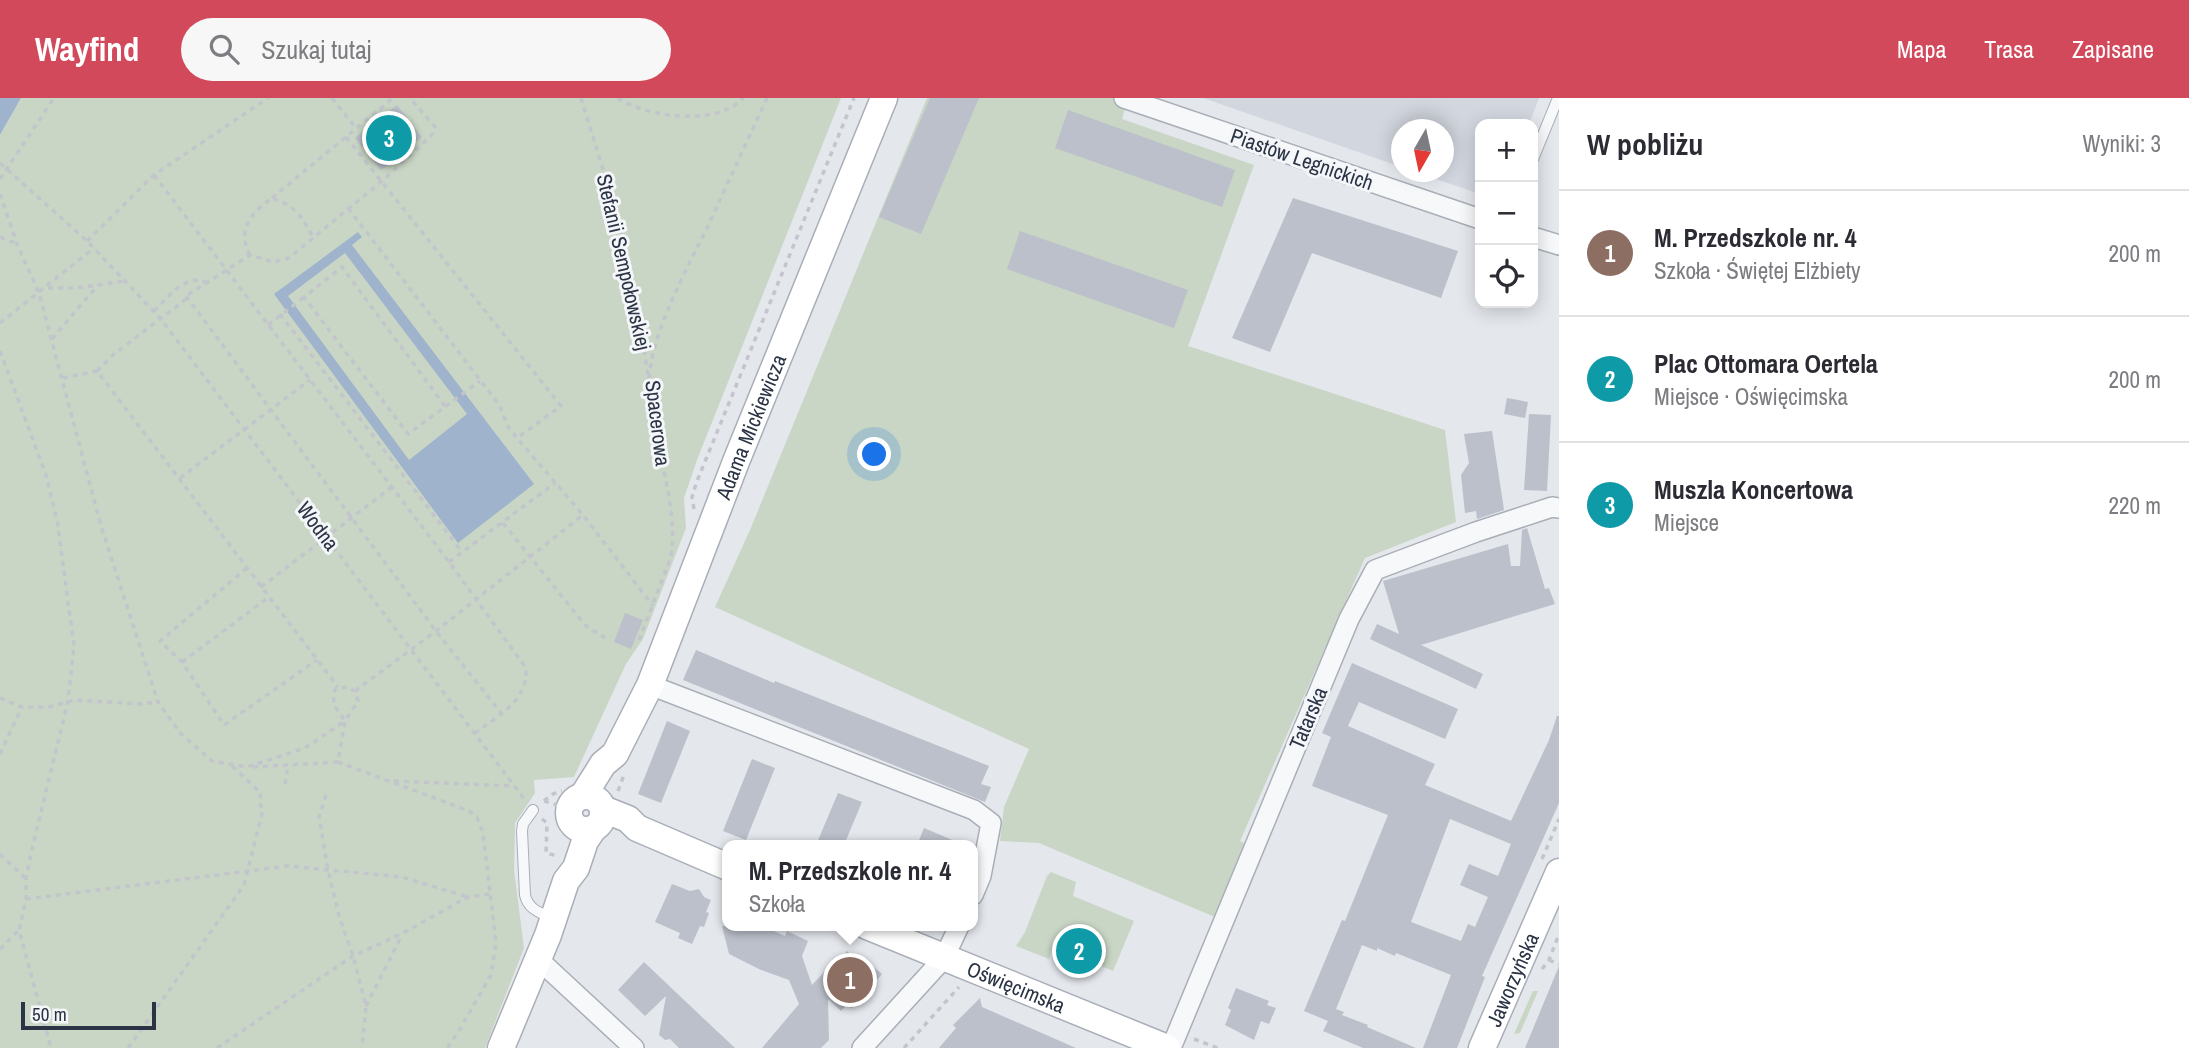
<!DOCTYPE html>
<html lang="pl">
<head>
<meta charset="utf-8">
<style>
	:root { --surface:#fff; --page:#f7f7f7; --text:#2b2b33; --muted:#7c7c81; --line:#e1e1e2; --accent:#d1495b }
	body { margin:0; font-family:"Archivo Narrow",sans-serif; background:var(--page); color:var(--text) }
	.controls { position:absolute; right:21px; top:21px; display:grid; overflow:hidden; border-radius:14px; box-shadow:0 4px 18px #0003 }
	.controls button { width:63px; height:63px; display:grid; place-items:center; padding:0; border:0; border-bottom:2px solid var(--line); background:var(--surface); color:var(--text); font:35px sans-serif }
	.compass { position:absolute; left:1391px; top:21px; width:63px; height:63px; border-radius:50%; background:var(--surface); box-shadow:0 4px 18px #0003; rotate:189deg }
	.scale { position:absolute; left:21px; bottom:18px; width:135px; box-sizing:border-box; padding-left:7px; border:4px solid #2b3445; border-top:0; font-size:19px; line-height:24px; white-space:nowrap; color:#2b3445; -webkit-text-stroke:5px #f4f6f9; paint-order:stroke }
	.you { position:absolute; left:875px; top:357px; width:24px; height:24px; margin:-18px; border:5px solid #fff; border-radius:50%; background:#1a73e8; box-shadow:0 0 0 10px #1a73e833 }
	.badge { display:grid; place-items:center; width:46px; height:46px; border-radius:50%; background:var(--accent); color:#fff; font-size:23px; font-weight:700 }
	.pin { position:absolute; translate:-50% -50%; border:4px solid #fff; box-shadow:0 2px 7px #0006 }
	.popup { position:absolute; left:722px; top:742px; width:256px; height:91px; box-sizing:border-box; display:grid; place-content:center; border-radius:14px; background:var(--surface); filter:drop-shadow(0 2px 5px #0005); font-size:23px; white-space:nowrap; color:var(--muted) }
	.popup b { font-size:26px; color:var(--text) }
	.popup::after { content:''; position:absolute; left:50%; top:100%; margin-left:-14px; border:14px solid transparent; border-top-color:var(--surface) }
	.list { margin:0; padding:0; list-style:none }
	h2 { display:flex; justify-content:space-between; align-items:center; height:91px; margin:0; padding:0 28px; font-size:30px }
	h2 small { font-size:23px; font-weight:400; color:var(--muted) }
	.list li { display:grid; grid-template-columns:46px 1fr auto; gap:21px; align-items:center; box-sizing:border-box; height:126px; padding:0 28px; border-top:2px solid var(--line) }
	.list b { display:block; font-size:26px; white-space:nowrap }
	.list p { margin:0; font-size:23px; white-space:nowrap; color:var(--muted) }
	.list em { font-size:23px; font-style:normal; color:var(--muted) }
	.icon { flex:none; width:38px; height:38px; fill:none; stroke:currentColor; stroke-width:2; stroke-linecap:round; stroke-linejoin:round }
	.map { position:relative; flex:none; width:1559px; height:950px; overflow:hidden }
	header { display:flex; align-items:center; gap:42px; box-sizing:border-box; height:98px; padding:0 35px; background:var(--accent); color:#fff }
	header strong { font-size:33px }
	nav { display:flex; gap:38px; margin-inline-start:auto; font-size:24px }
	.search { width:490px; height:63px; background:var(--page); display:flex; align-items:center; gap:18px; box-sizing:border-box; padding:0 24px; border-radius:38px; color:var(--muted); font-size:26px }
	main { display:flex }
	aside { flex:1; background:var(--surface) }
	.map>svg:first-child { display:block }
</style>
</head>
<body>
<header>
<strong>Wayfind</strong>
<div class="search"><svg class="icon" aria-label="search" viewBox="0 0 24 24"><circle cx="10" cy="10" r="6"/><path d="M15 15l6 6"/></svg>Szukaj tutaj</div>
<nav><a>Mapa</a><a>Trasa</a><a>Zapisane</a></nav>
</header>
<main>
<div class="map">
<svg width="1559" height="950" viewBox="0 0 1559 950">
	<rect width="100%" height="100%" fill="#e4e7ec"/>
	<path fill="#d2d6de" d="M1203 0H1539L1529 26H1480V96L1416 74H1444V32H1402L1401 69Z"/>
	<path fill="#c9d6c5" d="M21 0H841L697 362 684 400 686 430 643 541 626 566 574 679 534 682 535 695 515 725 514 772 524 850 485 950H0V37Z
		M927 0H1128L1122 21 1254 67 1188 248 1445 332 1456 424 1365 460 1240 743 1253 750 1222 822 1039 745 1000 743 1004 709 1029 651 715 509 750 432Z
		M1051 774 1076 784 1073 798 1134 823 1113 873 1053 848 1049 861 1016 848 1025 834 1047 778Z
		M1533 893H1538L1520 935 1514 936Z"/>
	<path fill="#9fb4cc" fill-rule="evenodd" d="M0 0H21L0 37Z
		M358 134 362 139 352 147 534 386 458 445 274 196ZM345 155 467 316 409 362 288 198Z"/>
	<path fill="#bbc0ca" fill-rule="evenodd" d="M930 0H979L921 136 879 119Z
		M397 7 422 39 381 72 355 40Z
		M1068 12 1235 72 1222 109 1055 50Z
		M1293 100 1458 153 1441 200 1312 155 1270 254 1232 240Z
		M1020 133 1188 192 1174 230 1007 171Z
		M1507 300 1528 304 1525 320 1504 316Z
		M1529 316 1551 317 1547 393 1524 392Z
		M1492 333 1504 412 1477 421 1476 413 1465 415 1461 377 1469 365 1464 336Z
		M1527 430 1545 491 1549 490 1555 506 1421 547 1483 576 1476 591 1370 541 1377 526 1399 536 1383 483 1508 446 1511 468H1520L1522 432Z
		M625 515 643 522 631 551 614 544Z
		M696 552 774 585 775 583 818 600 989 668 981 686 991 689 985 704 683 582Z
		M1352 565 1458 611 1445 641 1359 604 1348 628 1435 666 1425 687 1511 723 1549 642 1557 618H1559V705L1482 878 1485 879 1457 950H1423L1451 877 1396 855 1395 858 1377 850V853L1362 847 1336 911 1344 914 1342 917 1368 927 1367 929 1416 950H1363L1323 933 1328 923 1304 913 1342 822 1345 823 1388 717 1312 688 1331 639 1322 635ZM1450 721 1511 746 1498 778 1469 766 1460 787 1488 799 1475 829 1468 826 1461 843 1411 824Z
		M667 623 690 633 661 705 638 696Z
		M752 661 775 670 746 742 723 733Z
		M838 695 862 704 844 747H816Z
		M924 730 964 747H917Z
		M672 786 690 793 699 791 704 799 711 802 706 814 709 815 704 829 700 828 692 846 678 840 680 835 655 824Z
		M722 828H762L785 838 787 833 808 843 802 858 812 887 838 859 840 861 847 853 865 871 870 866 882 876 870 890 871 896 865 902 858 903 851 910 847 907 841 913 828 901 829 942 821 950H762L799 906 789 882 761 872 729 856Z
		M644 864 702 919 735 950H679L670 941 665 942 659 937 666 898 645 918 618 892Z
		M1559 868V950H1525Z
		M1236 890 1269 903 1267 907 1276 910 1269 926 1261 923 1254 942 1225 927 1231 912 1228 910Z
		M980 900 982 909 1076 950H939L956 930 953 927Z"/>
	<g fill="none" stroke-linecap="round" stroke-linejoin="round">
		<g stroke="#a9aeb7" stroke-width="12">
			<path id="lane" d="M1533 61 1558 0
				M533 712 523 726 522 733 525 797C528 811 539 814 551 820"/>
		</g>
		<g stroke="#a9aeb7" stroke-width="22">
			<path id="street" d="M1124 0 1480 121
				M1533 139 1559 147
				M650 587 974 712 991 725 981 778 973 797
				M538 861 634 950
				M862 950 944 860 959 828
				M1171 950 1349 521 1375 472 1476 434 1552 409 1559 410"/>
		</g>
		<g stroke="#a9aeb7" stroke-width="29">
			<g id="secondary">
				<circle cx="586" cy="715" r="17"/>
				<path id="s1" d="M583 698 603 666 615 656 650 587 737 361 884 0"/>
				<path d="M603 711 628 721 637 730 728 769"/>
				<path id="s2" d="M867 828 1167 950"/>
				<path d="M501 950 548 837 566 783 576 770 585 743 593 731"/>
				<path id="s3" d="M1482 950 1559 774"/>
			</g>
		</g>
		<path stroke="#c2c5cb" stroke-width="3.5" stroke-dasharray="5 5" stroke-linecap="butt" d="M332 0 355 29
			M581 0 618 120 642 238 649 284
			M618 0C645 18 700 25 730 10 735 8 739 3 744 0
			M346 39 561 308 517 340
			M0 65 87 143 160 220 525 702
			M154 77 449 464 526 570C528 604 498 617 474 636
			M0 81 54 0
			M0 96 17 146 39 195 101 428 158 604 181 636 212 663 247 669 305 650 345 623C336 609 331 608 335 591L347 589 355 593 358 603 345 623 338 664 469 713 477 719 483 735 496 845 491 877 460 931 447 950
			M272 100 393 0
			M348 110 500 308 508 329 517 340 583 417 653 508
			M0 139 17 146
			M87 143 154 77 268 0
			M250 157C236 132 252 114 272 100L290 108 302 120 313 139
			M48 190H77L125 183
			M186 198 436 533 501 615
			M154 213C168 200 180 181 202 182L207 186
			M280 216 462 454
			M0 225 94 150
			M268 227 304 199
			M52 241 98 187
			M0 253 46 377 57 422 74 548 68 603 32 751 26 781V801L19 832 51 950
			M97 273 113 257 185 202 186 198 250 157 273 164 289 160 382 83 432 37 435 29 410 0
			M63 280 97 273 338 589
			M445 308 342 169 304 199 408 336 480 283
			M180 380 310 282
			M694 411 692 399 697 383 854 0
			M503 425 585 527 605 540
			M449 464 555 385
			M247 470 160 543 182 564 224 627 317 562
			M261 489 392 389
			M639 542 671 459C679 403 652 346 649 290 647 241 687 171 709 126 728 84 748 42 767 0
			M182 564 269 499
			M355 593 436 533 583 417
			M0 600 22 609H49L75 602 141 606 158 604
			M0 656 22 609
			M253 669 338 664
			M394 683 514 688
			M285 686 288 667
			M618 693 624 677
			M326 697 319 719 328 772 339 818 353 858 366 908 362 950
			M544 703 553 696 562 693
			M544 703 564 709
			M542 721 547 725 546 755 558 758
			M0 756 26 781
			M1542 761 1559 721
			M26 801 288 768 402 779 468 799
			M828 828 846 835
			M0 851 19 832
			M1549 862 1559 866
			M1542 871 1549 862 1559 836
			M366 908 402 837
			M1194 941 1218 950
			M128 950 244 787 263 712 259 704 261 695 231 667
			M217 950 353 858 403 835 468 799 490 796
			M904 950 959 889"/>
		<use href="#lane" stroke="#f7f8fa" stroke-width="10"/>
		<use href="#street" stroke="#f7f8fa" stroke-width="19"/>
		<use href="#secondary" stroke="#fff" stroke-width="26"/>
	</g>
	<g text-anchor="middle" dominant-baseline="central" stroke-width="6" stroke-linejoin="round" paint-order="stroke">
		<g font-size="21" fill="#2b3445" stroke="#f4f6f9">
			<text transform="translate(1302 61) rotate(19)">Piastów Legnickich</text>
			<text transform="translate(624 164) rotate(77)">Stefanii Sempołowskiej</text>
			<text transform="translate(658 325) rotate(83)">Spacerowa</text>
			<text stroke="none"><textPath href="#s1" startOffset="408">Adama Mickiewicza</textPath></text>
			<text transform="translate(318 428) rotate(53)">Wodna</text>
			<text transform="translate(1308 620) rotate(-67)">Tatarska</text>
			<text stroke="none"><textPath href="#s3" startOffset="75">Jaworzyńska</textPath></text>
			<text stroke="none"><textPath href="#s2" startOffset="161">Oświęcimska</textPath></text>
		</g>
	</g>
</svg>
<div class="controls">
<button>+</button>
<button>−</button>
<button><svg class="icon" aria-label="locate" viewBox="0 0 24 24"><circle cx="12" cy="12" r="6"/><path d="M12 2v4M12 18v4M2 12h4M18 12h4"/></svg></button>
</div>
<svg class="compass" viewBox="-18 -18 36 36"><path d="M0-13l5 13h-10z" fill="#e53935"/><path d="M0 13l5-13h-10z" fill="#7c7c81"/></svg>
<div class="scale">50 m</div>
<div class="you"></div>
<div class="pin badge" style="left:850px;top:882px;background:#8d6e63">1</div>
<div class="popup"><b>M. Przedszkole nr. 4</b>Szkoła</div>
<div class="pin badge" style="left:1079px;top:853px;background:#0f9aa8">2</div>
<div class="pin badge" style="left:389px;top:40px;background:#0f9aa8">3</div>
</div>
<aside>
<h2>W pobliżu<small>Wyniki: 3</small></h2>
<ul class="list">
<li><span class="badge" style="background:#8d6e63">1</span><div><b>M. Przedszkole nr. 4</b><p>Szkoła · Świętej Elżbiety</p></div><em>200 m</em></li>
<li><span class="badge" style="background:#0f9aa8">2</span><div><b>Plac Ottomara Oertela</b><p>Miejsce · Oświęcimska</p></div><em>200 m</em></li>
<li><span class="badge" style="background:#0f9aa8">3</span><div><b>Muszla Koncertowa</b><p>Miejsce</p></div><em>220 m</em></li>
</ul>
</aside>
</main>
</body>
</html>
